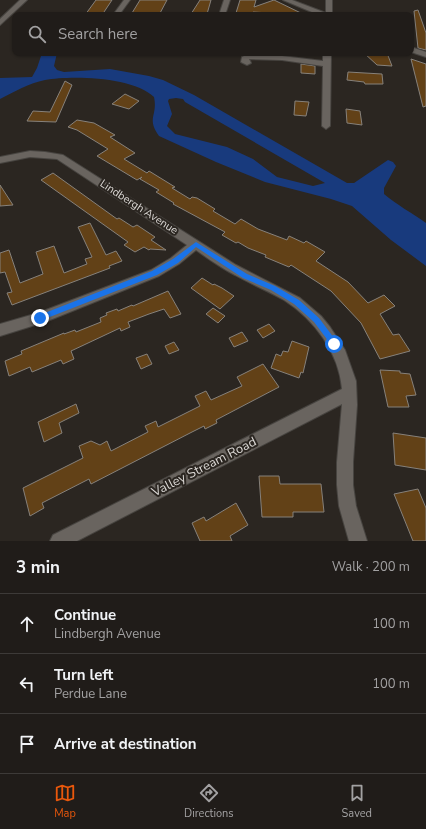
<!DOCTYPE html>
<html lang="en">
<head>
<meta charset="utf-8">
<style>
	:root { --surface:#201c19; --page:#282522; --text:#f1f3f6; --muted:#a2a1a2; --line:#3d3a38; --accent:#ea580c }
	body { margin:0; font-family:"Nunito Sans",sans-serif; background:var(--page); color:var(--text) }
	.stop { position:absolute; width:12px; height:12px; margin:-9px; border:3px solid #1a73e8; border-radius:50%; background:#fff }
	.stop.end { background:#1a73e8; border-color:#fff; box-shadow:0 1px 4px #0008 }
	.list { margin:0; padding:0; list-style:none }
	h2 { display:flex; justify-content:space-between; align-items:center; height:52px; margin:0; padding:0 16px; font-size:17px }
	h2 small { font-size:13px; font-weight:400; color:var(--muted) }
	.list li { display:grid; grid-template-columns:26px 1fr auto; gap:12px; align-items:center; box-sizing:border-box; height:60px; padding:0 16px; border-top:1px solid var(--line) }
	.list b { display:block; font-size:15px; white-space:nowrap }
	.list p { margin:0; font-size:13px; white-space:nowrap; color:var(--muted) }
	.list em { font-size:13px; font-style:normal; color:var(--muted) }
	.icon { flex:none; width:22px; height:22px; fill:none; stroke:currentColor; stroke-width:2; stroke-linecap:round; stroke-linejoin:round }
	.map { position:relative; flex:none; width:426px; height:541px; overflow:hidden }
	.search { position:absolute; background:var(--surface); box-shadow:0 1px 3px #0004; left:12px; right:12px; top:12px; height:44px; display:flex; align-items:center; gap:10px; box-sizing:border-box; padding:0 14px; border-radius:8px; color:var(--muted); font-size:15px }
	.sheet { height:232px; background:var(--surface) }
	nav { display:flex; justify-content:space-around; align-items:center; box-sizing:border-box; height:56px; border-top:1px solid var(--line); background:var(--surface); font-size:11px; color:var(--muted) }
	nav a { display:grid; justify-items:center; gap:2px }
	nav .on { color:var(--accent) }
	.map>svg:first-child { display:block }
</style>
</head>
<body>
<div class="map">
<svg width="426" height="541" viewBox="0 0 426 541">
	<rect width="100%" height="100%" fill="#2b2621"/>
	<path fill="#183a7d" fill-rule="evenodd" d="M42 53H57L54 66 57 70 64 72 110 69 149 76 163 80 194 95 347 183H354L388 160 393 162 396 166 384 188V194C397 205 412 213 426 223V266L391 240 352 206 331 199 265 182 216 162 159 136C146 118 158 116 154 97 134 77 72 75 45 80 29 83 14 92 0 99V78L32 77 37 68ZM176 98 183 99 185 102 325 183 313 186 277 177 253 159 227 147 175 134 167 126 172 114 168 101 169 99Z"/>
	<path fill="#624117" stroke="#86817b" d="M96 0H112L102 15H85Z
		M140 0H167L159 15 132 13Z
		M200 0H211L207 14H191Z
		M240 0H256L254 7 274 0 305 15 253 12 252 15H237L238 13H236Z
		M418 10 426 33V50L418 48 414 11Z
		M364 53H387L392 66 377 65Z
		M411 59 426 64V106L423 107Z
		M301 64 315 66V74L301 73Z
		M348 72 382 74 383 84H365L364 82 347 80Z
		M65 81 72 85 56 122 27 121 33 111 50 112Z
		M125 94 139 101 129 109 112 104Z
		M295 101 309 102 306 116 294 115Z
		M346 109 360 111 362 125 347 123Z
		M77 120 94 123 115 135 110 137 135 153 124 159 147 173 149 171 175 187 172 188 190 199 192 197 197 198 215 209 213 211 235 224 241 219 258 229 287 240 289 236 304 243 306 241 325 252 316 261 348 282 368 303 384 295 395 306 380 314 393 335 399 334 410 351 380 359 361 323 331 291 291 265 289 267 265 257 266 255 248 248 238 242 236 243 222 235 225 232 173 204 174 203 156 192 159 190 140 179 142 177 137 180 97 156 108 149 77 130 68 127Z
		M53 173 117 219 119 218 133 227 137 225 155 237 151 240 166 250 150 249 149 250 144 247 135 252 124 245 128 242 41 180Z
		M0 185 13 205 0 206Z
		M90 223 106 255 116 251 122 261 109 266 110 268 12 305 7 293 12 292 5 272 0 273V253L9 250 20 283 43 274 36 252 54 246 64 273 87 264 85 259 92 257 78 227Z
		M202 278 213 285 214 284 222 288 234 296 220 309 191 288Z
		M168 291 181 314 170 318 164 309 149 314 128 322 130 327 121 331 120 328 71 351 74 359 63 364 61 360 32 372 30 367 9 376 5 361 22 354 21 351 64 333V334L75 330 76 332 101 322 100 318 107 315 106 313 117 309 118 311 132 305 133 306Z
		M213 308 225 316 218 323 206 314Z
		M269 324 275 331 263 338 257 330Z
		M242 332 248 341 234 347 229 338Z
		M292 341 309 347 303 373 301 372 299 378 271 368 276 354 281 356 283 351 288 352Z
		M174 342 179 350 169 354 165 346Z
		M147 354 152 364 141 369 136 358Z
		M263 364 279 387 216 420 217 423 205 429 204 426 192 432 91 484 89 479 42 503 44 508 30 516 23 488 83 458 79 446 91 441 100 445 107 441 111 451 148 432 145 426 156 421 158 427 200 406 195 396 206 391 211 400 242 386 237 377Z
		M380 370 400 371V373L410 374 416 395 406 396 409 407H388Z
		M76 404 79 413 59 423 62 433 44 442 38 422Z
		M393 433 426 438V470L395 465Z
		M259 476H279L280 484H321L324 512H293V517H262Z
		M418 489 426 508V541H413L394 494Z
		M236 503 248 525 230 536 232 541H200L192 523 204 517 206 521Z"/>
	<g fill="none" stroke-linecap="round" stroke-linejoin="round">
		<g stroke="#474440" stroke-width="2">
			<path id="minor" d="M20 0H27L0 25V19Z
				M124 0H130L119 15H113Z
				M224 0H230L225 15H219Z
				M283 0H292L326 13V0H332V15H319Z
				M411 47 426 52V57L411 52Z
				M323 53H331L330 126 326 129 322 126 323 66 282 60 249 59 251 63 247 65 241 62 242 57 246 55 282 56 323 61Z
				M30 151 45 152 63 155 236 265 300 298 321 316 330 327 345 350 356 381 357 405 353 462V485L356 506 367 541H349L339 506 337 485V462L342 404 77 541H50L53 535 342 389C339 353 315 320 284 300 268 291 251 284 235 275 221 268 209 259 196 250L179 264 159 276 45 322 0 336V324L38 313 151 270 171 258 187 245 57 159 30 157 0 163V157Z"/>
		</g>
		<use href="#minor" fill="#69645f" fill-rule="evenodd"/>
	</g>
	<path fill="#1a73e8" d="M196 242 247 274 275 286 299 300 319 318 337 342V346H332L314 322 294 304 271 290 243 278 196 247 178 263 157 275 42 320 40 321 36 318 37 316 152 271 173 259Z"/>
	<g text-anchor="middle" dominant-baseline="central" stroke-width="4" stroke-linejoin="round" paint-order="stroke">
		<g font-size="11" fill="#dcd9d6" stroke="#2b2621">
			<text transform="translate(139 207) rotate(33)">Lindbergh Avenue</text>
		</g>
		<g font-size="13" fill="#dcd9d6" stroke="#2b2621">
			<text transform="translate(204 467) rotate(-27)">Valley Stream Road</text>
		</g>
	</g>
</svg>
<div class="stop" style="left:334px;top:344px"></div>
<div class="stop end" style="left:40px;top:318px"></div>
<div class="search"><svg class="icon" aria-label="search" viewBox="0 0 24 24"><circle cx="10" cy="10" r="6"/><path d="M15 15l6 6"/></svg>Search here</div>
</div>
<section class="sheet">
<h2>3 min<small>Walk · 200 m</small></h2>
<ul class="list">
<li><svg class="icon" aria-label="ahead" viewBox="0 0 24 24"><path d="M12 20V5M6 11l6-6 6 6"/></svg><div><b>Continue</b><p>Lindbergh Avenue</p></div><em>100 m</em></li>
<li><svg class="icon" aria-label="left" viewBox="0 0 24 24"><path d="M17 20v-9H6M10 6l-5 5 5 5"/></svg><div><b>Turn left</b><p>Perdue Lane</p></div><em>100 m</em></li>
<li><svg class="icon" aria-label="arrive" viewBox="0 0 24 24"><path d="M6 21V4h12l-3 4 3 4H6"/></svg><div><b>Arrive at destination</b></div></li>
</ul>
</section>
<nav>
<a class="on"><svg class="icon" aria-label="map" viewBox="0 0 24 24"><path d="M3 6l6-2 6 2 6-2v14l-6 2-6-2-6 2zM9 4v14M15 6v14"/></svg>Map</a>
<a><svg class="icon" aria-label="directions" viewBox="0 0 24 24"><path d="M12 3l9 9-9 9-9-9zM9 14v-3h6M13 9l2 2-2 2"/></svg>Directions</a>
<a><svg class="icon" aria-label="saved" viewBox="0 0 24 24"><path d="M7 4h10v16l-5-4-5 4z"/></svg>Saved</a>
</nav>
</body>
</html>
